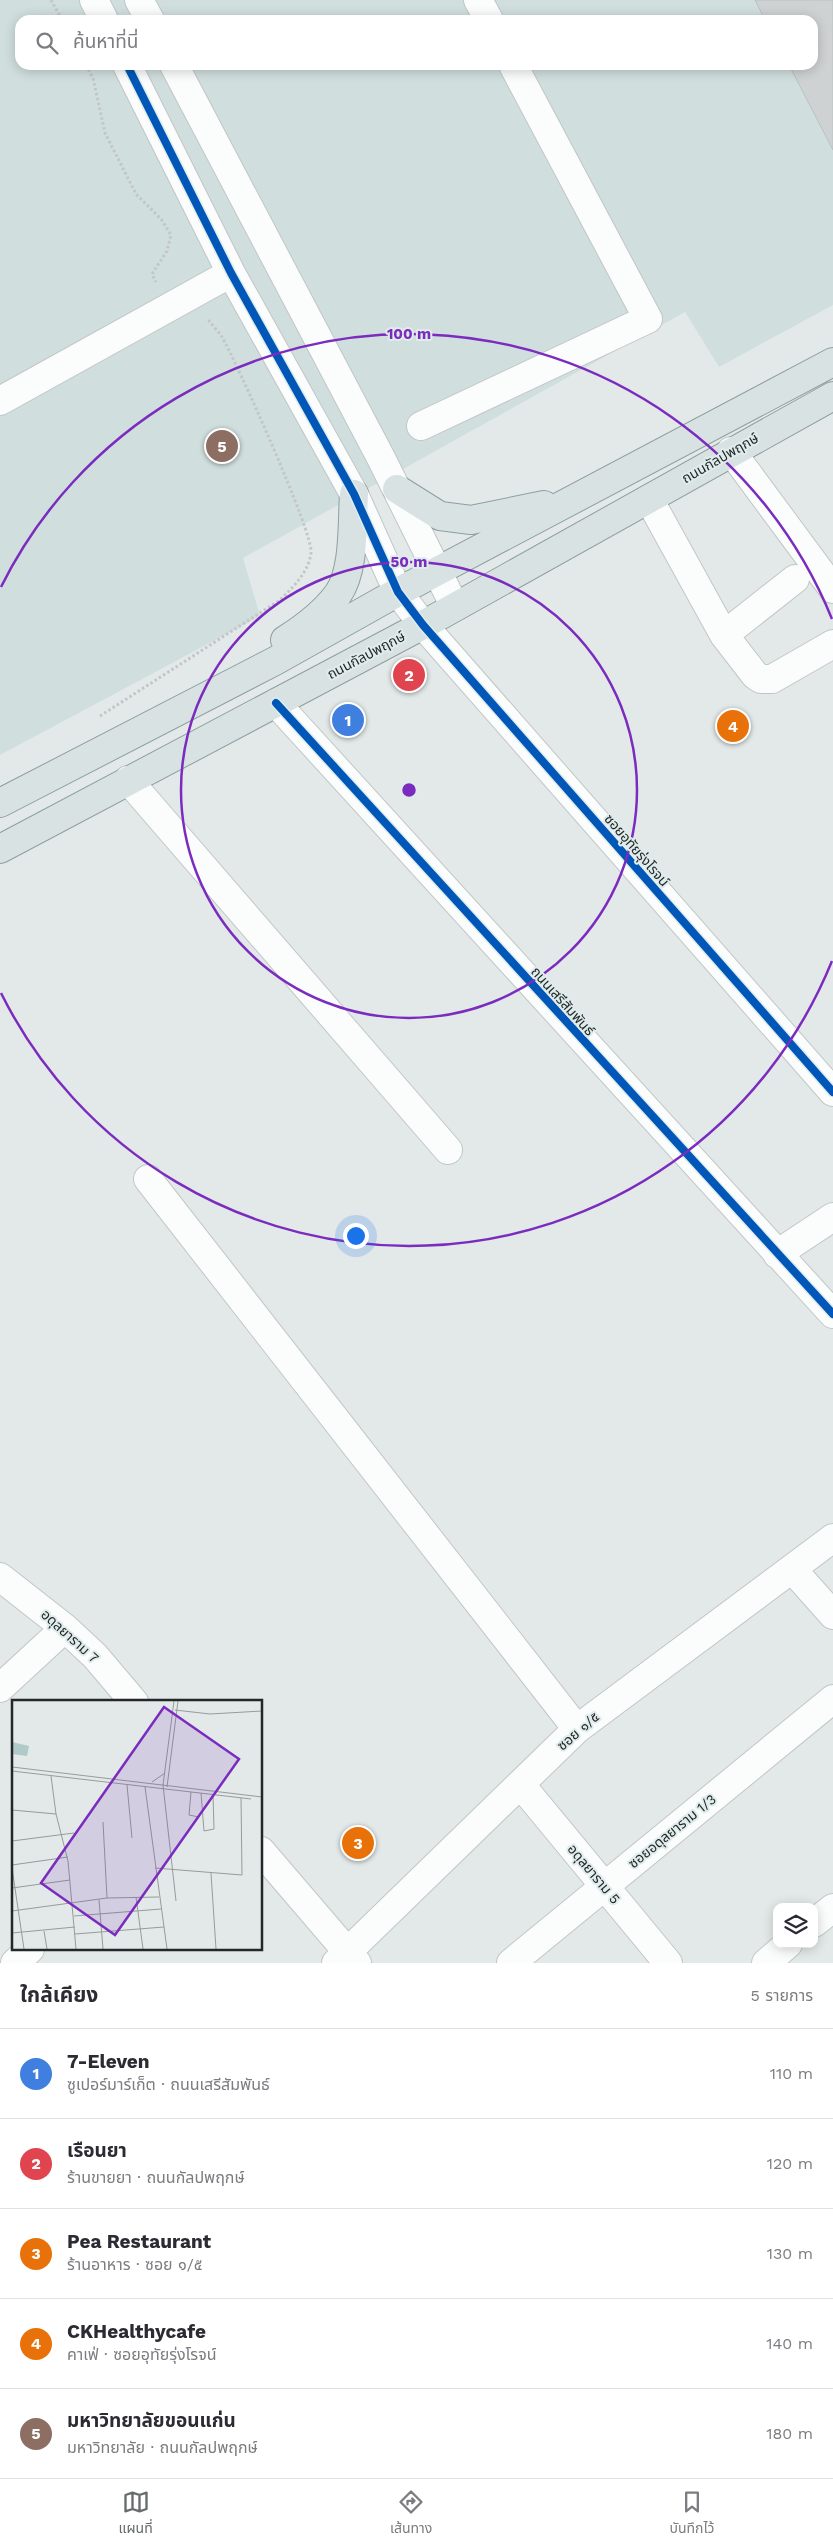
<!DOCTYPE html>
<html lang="th">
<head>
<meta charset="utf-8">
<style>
	:root { --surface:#fff; --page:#f7f7f7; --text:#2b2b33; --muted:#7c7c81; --line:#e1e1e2; --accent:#666b6b }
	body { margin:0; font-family:"Work Sans","Noto Sans Thai",sans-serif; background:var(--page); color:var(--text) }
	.controls { position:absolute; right:15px; bottom:15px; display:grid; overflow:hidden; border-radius:10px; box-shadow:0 2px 12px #0003 }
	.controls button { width:45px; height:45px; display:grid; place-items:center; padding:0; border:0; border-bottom:1px solid var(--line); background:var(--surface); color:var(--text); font:25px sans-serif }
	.you { position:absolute; left:355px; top:1235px; width:18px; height:18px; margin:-12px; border:4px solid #fff; border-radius:50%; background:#1a73e8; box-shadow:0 0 0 8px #1a73e833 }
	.badge { display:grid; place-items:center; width:32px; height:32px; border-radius:50%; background:var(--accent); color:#fff; font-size:16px; font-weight:700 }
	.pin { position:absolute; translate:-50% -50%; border:2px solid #fff; box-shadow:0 1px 5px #0006 }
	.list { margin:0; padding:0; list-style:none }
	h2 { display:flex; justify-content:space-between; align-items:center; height:65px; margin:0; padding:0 20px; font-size:21px }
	h2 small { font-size:16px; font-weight:400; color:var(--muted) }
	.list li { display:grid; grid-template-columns:32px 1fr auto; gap:15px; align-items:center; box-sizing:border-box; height:90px; padding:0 20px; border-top:1px solid var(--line) }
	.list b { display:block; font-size:19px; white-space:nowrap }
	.list p { margin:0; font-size:16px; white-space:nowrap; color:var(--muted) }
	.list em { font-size:16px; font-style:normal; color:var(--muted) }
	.icon { flex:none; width:28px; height:28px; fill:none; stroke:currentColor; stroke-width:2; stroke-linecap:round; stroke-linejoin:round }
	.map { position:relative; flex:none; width:833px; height:1963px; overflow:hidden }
	.search { position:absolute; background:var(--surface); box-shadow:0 2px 12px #0003; left:15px; right:15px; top:15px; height:55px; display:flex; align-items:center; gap:12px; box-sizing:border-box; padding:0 18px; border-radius:15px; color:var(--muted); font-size:19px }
	.sheet { height:515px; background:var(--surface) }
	nav { display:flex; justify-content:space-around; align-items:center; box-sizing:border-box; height:70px; border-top:1px solid var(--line); background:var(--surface); font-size:14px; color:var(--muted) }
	nav a { display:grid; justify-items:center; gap:2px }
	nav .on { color:var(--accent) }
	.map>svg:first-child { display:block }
</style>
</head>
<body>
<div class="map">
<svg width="833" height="1963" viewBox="0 0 833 1963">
	<defs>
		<filter id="shadow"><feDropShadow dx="4.5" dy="4.5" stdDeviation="0" flood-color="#0004"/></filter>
	</defs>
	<rect width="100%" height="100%" fill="#e3e9e9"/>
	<path fill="#d0dede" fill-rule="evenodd" d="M0 0H833V305L719 367 685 312 243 558 260 616 0 755ZM20 20H813V65H20Z"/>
	<path fill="#ced2d2" stroke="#bbc0c0" filter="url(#shadow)" d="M755 0H833V150L789 65H813V20H765Z"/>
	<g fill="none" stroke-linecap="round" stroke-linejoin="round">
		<g stroke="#c2c6c6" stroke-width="30">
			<path id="minor" d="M94 0 104 20
				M139 0 150 20
				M478 0 489 20
				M127 65 231 273 354 494 398 592 423 625 833 1092
				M174 65 381 458 455 607
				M0 401 231 273
				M421 426 648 319 513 65
				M731 451 833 589
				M649 499 724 635 755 675 761 679H772L833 644
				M724 635 795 579
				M276 703 833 1314
				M128 780 448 1150
				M148 1179 577 1729
				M777 1254 833 1217
				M792 1569 833 1615
				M0 1577 65 1628 95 1656 134 1702
				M0 1688 65 1628
				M521 1785 668 1963
				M261 1851 357 1963
				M814 1923 833 1908
				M15 1963 30 1949
				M336 1963 577 1729 833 1538
				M511 1963 833 1699
				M766 1963 788 1944"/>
		</g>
		<g stroke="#8d9f9f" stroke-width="30">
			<path id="major" d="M397 489 440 516 471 520 544 505
				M285 640C304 628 325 612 338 594 355 570 352 523 354 494
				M0 803 275 661 398 592 833 362
				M0 849 423 625 833 396"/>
		</g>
		<path stroke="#c4c6c6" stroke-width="3" stroke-dasharray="2.5 2.5" stroke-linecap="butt" d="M51 0 62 20
			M86 65 93 78 105 133 136 194 161 219 171 235 167 251 152 274 156 282
			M100 716 280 600C294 586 308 573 311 553 314 534 236 361 222 337 218 331 212 325 208 319"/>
		<use href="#minor" stroke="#fbfcfc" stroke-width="28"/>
		<use href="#major" stroke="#d9e2e2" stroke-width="28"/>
		<g stroke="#e0ecec" stroke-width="11">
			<path id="cycleway" d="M127 65 231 273 354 494 398 592 423 625 833 1092
				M276 703 833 1314"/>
		</g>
		<use href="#cycleway" stroke="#0057b8" stroke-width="8"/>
	</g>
	<g fill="none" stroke="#7b2cbf" stroke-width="2.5">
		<circle cx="409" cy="790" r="228"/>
		<path d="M832 961A456 456 0 0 1 1 993M1 587A456 456 0 0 1 832 619"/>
	</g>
	<g text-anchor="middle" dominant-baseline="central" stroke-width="4" stroke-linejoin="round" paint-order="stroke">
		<g font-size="14" fill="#232727" stroke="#e0ecec">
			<text transform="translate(720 458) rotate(-30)">ถนนกัลปพฤกษ์</text>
			<text transform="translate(366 655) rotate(-28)">ถนนกัลปพฤกษ์</text>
			<text transform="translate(637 850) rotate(49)">ซอยอุทัยรุ่งโรจน์</text>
			<text transform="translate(563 1001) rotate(48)">ถนนเสรีสัมพันธ์</text>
			<text transform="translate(70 1636) rotate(42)">อดุลยาราม 7</text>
			<text transform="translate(578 1731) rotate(-41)">ซอย ๑/๕</text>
			<text transform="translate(672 1831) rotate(-39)">ซอยอดุลยาราม 1/3</text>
			<text transform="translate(594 1874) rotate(50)">อดุลยาราม 5</text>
		</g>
	</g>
	<g transform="translate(12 1700)">
		<rect width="250" height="250" fill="#e3e9e9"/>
		<path d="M0 42 17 46 15 56 0 54Z" fill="#b0caca"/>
		<path fill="none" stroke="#969b9b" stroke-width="1" d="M162 1 151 85 164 201M163 10 198 14 250 11M0 67 250 97M0 71 239 99M39 76 44 114 56 161 64 249M140 82 153 73M115 85 120 138M133 87 155 249M155 87 166 1M179 92 177 115 187 117M189 93 192 131 202 129 201 95M0 110 44 114M91 122 95 198M0 141 62 133M0 165 56 157M0 168 12 249M143 168 230 175 229 98M199 173 204 249M0 188 58 180M124 197 131 249M87 200 91 249M0 211 95 198 147 197M62 216 149 209M32 231 35 249M0 233 63 227M63 234 152 227"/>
		<path fill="#7b2cbf" fill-opacity="0.15" stroke="#7b2cbf" stroke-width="2.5" d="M152 7 227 59 103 235 29 183Z"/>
		<rect width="250" height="250" fill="none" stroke="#232727" stroke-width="2.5"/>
	</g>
	<circle cx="409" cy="790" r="8" fill="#7b2cbf" stroke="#e0ecec" stroke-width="2.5"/>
	<g font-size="15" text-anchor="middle" font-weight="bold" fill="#7b2cbf" stroke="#e0ecec" stroke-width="4" stroke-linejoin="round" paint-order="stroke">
		<text x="409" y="339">100 m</text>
		<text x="409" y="567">50 m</text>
	</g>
</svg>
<div class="controls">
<button><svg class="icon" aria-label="layers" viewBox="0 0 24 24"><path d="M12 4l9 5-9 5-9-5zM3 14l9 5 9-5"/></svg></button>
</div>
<div class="you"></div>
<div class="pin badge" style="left:348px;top:720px;background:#3f7fe0">1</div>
<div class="pin badge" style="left:409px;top:675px;background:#e0444e">2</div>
<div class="pin badge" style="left:358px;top:1843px;background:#e8710a">3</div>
<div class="pin badge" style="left:733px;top:726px;background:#e8710a">4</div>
<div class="pin badge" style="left:222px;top:446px;background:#8d6e63">5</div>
<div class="search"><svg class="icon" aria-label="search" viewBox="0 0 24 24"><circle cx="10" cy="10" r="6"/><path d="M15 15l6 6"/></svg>ค้นหาที่นี่</div>
</div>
<section class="sheet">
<h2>ใกล้เคียง<small>5 รายการ</small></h2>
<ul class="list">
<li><span class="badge" style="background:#3f7fe0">1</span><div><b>7-Eleven</b><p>ซูเปอร์มาร์เก็ต · ถนนเสรีสัมพันธ์</p></div><em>110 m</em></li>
<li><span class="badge" style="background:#e0444e">2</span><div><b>เรือนยา</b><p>ร้านขายยา · ถนนกัลปพฤกษ์</p></div><em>120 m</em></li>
<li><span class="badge" style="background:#e8710a">3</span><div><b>Pea Restaurant</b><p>ร้านอาหาร · ซอย ๑/๕</p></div><em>130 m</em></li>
<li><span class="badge" style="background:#e8710a">4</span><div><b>CKHealthycafe</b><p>คาเฟ่ · ซอยอุทัยรุ่งโรจน์</p></div><em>140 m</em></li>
<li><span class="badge" style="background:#8d6e63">5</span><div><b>มหาวิทยาลัยขอนแก่น</b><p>มหาวิทยาลัย · ถนนกัลปพฤกษ์</p></div><em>180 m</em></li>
</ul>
</section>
<nav>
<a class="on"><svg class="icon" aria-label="map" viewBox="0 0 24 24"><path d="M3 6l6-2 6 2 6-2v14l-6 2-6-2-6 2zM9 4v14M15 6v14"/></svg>แผนที่</a>
<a><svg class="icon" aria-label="directions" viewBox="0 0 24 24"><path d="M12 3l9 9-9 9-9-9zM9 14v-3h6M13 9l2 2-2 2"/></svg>เส้นทาง</a>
<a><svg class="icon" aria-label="saved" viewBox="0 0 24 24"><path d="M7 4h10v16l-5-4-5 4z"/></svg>บันทึกไว้</a>
</nav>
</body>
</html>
